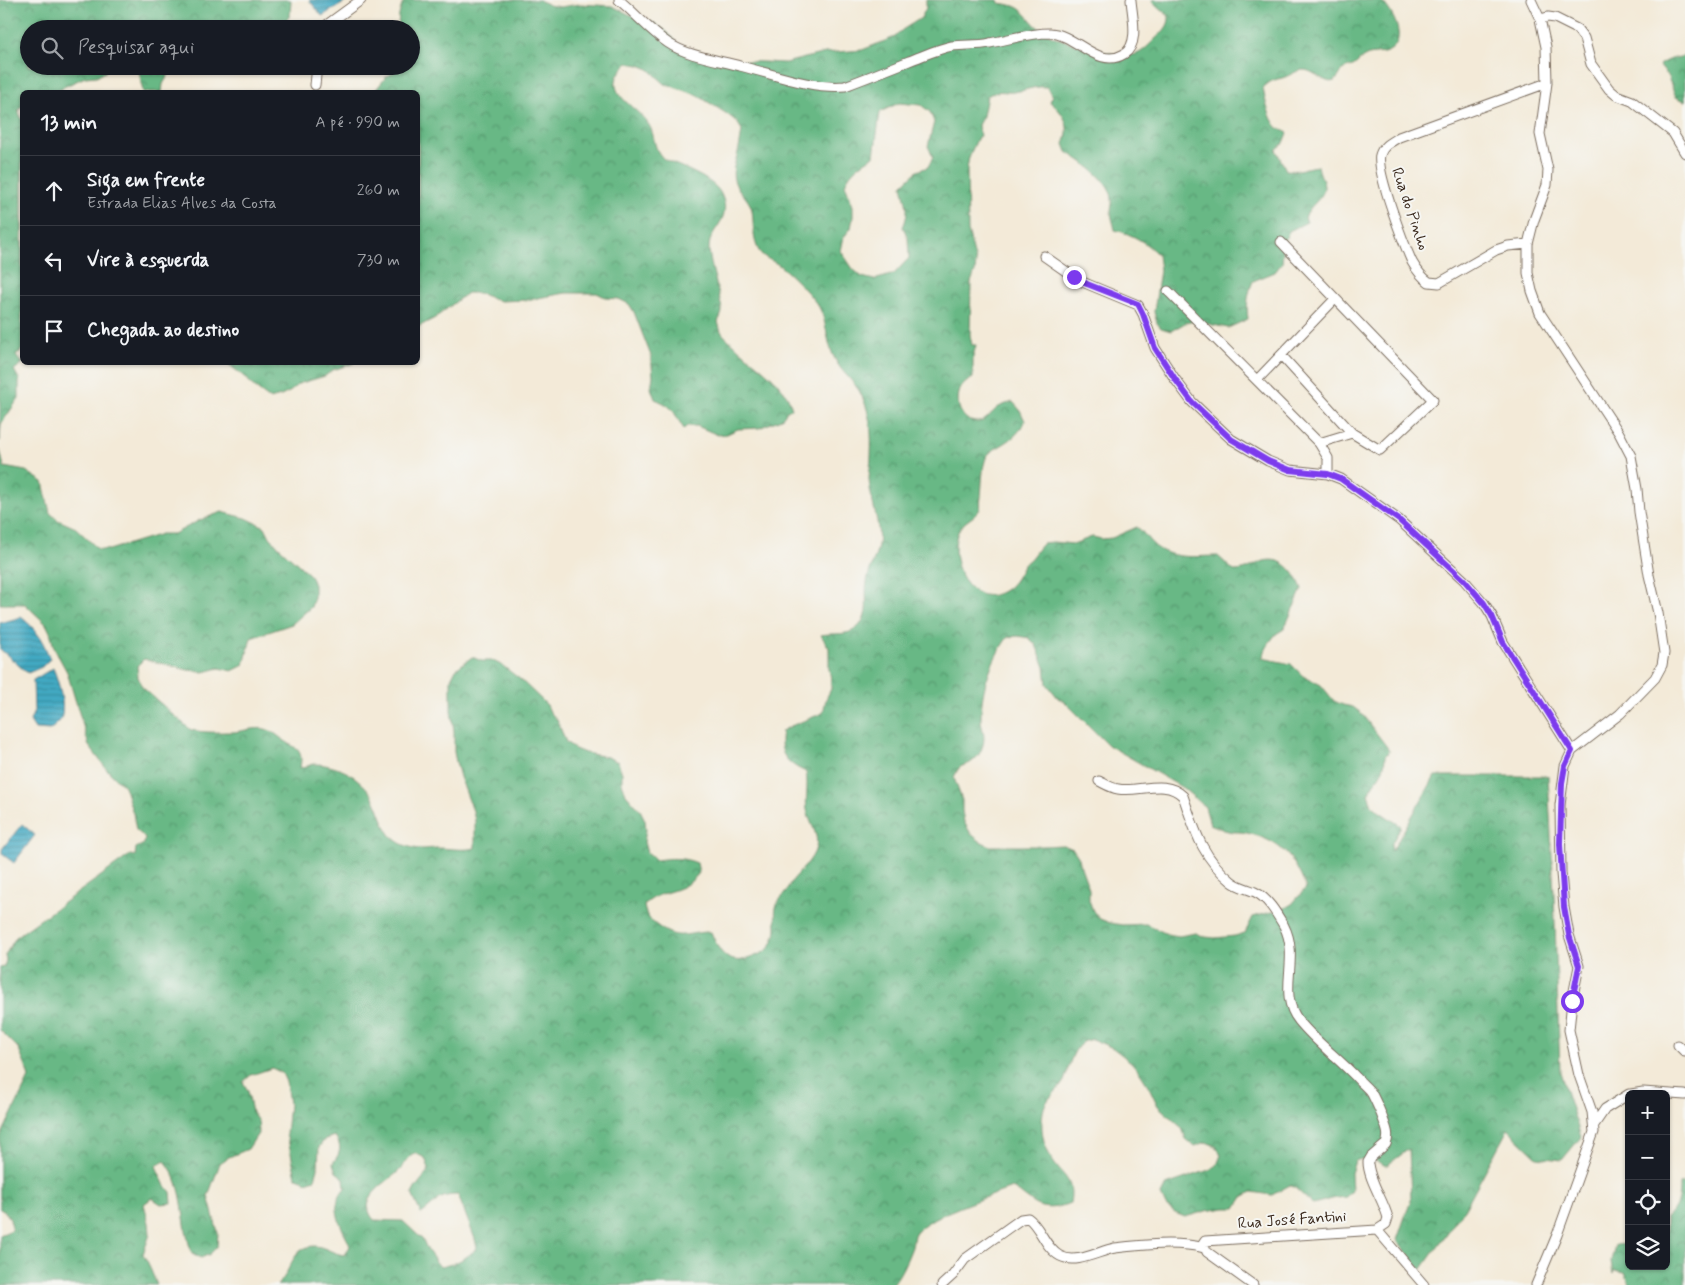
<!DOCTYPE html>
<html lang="pt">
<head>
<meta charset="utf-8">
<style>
	:root { --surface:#171b24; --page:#242831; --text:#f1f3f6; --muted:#9ea1a6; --line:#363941 }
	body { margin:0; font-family:Mynerve,sans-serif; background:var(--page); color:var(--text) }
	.controls { position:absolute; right:15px; bottom:15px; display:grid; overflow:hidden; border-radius:8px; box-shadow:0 1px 4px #0004 }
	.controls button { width:45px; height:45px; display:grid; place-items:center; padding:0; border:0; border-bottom:1px solid var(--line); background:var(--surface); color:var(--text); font:25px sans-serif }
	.stop { position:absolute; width:15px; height:15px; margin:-11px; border:4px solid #7c3aed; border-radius:50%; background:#fff }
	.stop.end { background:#7c3aed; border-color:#fff; box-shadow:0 1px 5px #0008 }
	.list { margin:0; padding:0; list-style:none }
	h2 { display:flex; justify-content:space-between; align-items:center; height:65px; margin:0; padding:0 20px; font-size:21px }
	h2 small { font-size:16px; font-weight:400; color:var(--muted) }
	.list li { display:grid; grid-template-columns:32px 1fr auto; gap:15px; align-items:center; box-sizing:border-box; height:70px; padding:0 20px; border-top:1px solid var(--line) }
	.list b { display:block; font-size:19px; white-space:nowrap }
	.list p { margin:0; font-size:16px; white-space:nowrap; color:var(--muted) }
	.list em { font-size:16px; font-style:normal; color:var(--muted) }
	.icon { flex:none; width:28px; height:28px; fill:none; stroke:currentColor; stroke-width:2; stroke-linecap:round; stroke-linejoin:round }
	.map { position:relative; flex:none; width:1685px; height:1285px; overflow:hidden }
	.search { position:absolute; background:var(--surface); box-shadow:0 1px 4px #0004; left:20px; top:20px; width:400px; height:55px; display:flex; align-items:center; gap:12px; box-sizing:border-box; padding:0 18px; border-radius:28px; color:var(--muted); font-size:19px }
	.panel { position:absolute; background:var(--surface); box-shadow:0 1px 4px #0004; left:20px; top:90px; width:400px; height:275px; border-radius:8px }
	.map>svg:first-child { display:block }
</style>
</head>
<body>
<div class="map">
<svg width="1685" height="1285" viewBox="0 0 1685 1285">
	<defs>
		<pattern id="forest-crowns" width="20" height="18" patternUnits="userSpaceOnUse" patternTransform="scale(1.25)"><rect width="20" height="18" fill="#67b885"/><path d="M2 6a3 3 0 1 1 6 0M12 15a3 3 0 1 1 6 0" fill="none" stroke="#56966c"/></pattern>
		<pattern id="water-rules" width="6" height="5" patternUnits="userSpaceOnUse" patternTransform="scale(1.25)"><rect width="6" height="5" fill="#42a9c2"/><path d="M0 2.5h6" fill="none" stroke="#388a9d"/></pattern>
	</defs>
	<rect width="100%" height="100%" fill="#f6f6f2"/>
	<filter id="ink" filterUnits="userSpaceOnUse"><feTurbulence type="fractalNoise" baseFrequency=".02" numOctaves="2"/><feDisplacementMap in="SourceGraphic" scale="10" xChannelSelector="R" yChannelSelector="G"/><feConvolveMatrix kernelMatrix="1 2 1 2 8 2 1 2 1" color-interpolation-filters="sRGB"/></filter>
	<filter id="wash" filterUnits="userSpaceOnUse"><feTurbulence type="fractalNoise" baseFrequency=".0096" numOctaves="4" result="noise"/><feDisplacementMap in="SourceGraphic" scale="20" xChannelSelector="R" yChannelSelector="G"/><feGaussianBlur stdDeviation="1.12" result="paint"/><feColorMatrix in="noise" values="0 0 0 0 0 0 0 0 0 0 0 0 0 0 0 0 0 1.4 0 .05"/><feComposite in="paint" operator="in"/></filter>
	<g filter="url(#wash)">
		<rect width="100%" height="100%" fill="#f3ead8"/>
		<path fill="url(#forest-crowns)" stroke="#517152" fill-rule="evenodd" d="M0 0H291L290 16 276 29H29V66H110L105 72 96 76 85 77 53 92H22V107L18 110 22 120V350L16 355 18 359 23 363 14 370 19 379V398L1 424 0 441Z
			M404 0H539L549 5 560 7 580 4 612 6 643 21 654 23 665 30 680 45 721 60 785 63 825 53 862 50 895 37 902 30 921 18 926 8V0H998L999 3C1006 4 1015 5 1021 10 1029 16 1034 26 1043 31 1059 41 1113 57 1132 55 1140 55 1148 46 1154 40 1161 33 1170 27 1169 16L1152 2V0H1381C1392 11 1409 40 1389 51 1381 55 1373 53 1366 56 1361 58 1358 63 1353 66 1350 67 1345 68 1342 70 1332 96 1319 71 1304 70 1296 70 1290 76 1282 78 1273 80 1270 81 1263 88 1265 100 1269 118 1277 127 1280 130 1285 131 1288 133L1284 143 1276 150 1286 170C1300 172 1305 167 1318 166 1319 173 1323 179 1324 186 1325 199 1308 205 1305 218L1307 222 1289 231 1284 242 1282 263 1275 272 1253 281C1248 293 1246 305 1248 319L1228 328 1194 321 1185 323 1171 331 1161 328 1157 323 1154 312 1160 270 1158 255C1146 242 1132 234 1115 230 1114 224 1111 217 1111 211 1111 207 1113 203 1112 199 1111 180 1081 161 1067 152L1064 144C1072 126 1064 113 1050 102L1052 96 1047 87C1036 86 1030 89 1019 91 1005 95 1002 87 987 96L983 116 978 125 980 136 978 137 969 157 967 169 968 231 976 262 975 272 971 282 970 335 972 345H976L973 357V378C968 381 964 383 961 388 954 401 960 421 976 422 985 423 989 415 995 410 1000 405 1007 404 1013 402L1020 410 1025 421C1018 436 1009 441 995 449 992 451 989 453 987 456 982 464 982 488 981 497 980 501 981 505 980 509 975 518 963 521 959 530 945 558 970 613 1005 590 1014 584 1018 575 1023 566 1025 563 1028 561 1031 558 1035 553 1038 548 1043 543L1053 542 1073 544 1092 537 1102 539 1112 538 1137 527C1144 532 1148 541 1156 547 1174 560 1197 556 1218 556L1234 571C1249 571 1251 565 1264 561 1284 556 1296 573 1302 589L1284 629 1276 634 1269 643 1262 658 1291 664 1303 676 1321 685 1334 701 1343 705 1353 707 1361 713 1390 751 1385 756C1385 776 1375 777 1368 794L1372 805 1380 812 1401 826 1391 845 1392 851 1435 776H1548L1554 893 1560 1072 1581 1137 1562 1160 1537 1157 1508 1129 1465 1208 1421 1270 1397 1240 1411 1199 1409 1149 1386 1166C1375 1160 1367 1156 1355 1161L1351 1173 1352 1191 1346 1197 1336 1198 1313 1204C1304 1198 1300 1190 1290 1185L1272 1195 1252 1192 1243 1197 1236 1208H1225L1206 1211 1185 1217 1175 1213 1166 1206 1161 1195 1166 1185 1209 1170 1217 1165 1221 1155 1216 1146 1206 1142 1195 1146 1186 1139 1182 1128 1158 1106 1149 1087 1138 1070 1131 1062 1113 1048 1092 1039C1089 1040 1084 1041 1082 1043 1071 1051 1069 1069 1064 1081 1058 1092 1045 1098 1043 1112 1040 1128 1043 1142 1050 1156 1060 1176 1075 1177 1070 1203 1055 1209 1042 1211 1028 1199 1022 1195 1019 1191 1012 1188 993 1195 921 1218 914 1235 913 1239 913 1243 912 1247 907 1260 901 1274 892 1285H277C290 1277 290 1247 314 1246 324 1246 333 1254 345 1255L350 1246C342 1226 328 1207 345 1188L344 1178 336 1172 333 1163C341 1152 342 1147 335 1136L325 1139 319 1147 318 1168 315 1179 306 1182 296 1177 289 1144 286 1135 289 1104 286 1082 282 1073 272 1068 251 1075 243 1082 248 1091 252 1113 258 1121 259 1132 248 1149 229 1157 220 1163 208 1196 218 1233 217 1247 210 1254 201 1258 192 1253C180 1222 187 1187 165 1161L156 1166 164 1184 171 1192 172 1203 161 1204 152 1198 144 1204 149 1223 150 1234 143 1254 148 1263 157 1285H0V1235L12 1230C11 1220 9 1213 0 1209V1138L29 1078 26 1067 18 1048 0 1030V968L4 967 6 960 5 955 16 937 130 855 135 856 136 848 144 844 145 839 142 835 136 830 133 813 124 786 108 771 89 746 67 672 54 648 50 632 46 624 25 604H0V450L4 467 26 471 43 482 50 513 58 520 76 528 98 549 109 550 161 534H174L200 520 222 512 246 518 265 527 270 537 279 547 310 575 314 585V597L311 607 292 624 251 638 244 665 232 671 219 668 204 672 188 670 144 659 137 666 138 677 142 687 191 730C205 733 220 732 234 732 244 731 255 727 265 729 273 731 279 737 285 741 299 750 303 751 300 768 306 768 309 764 315 764 325 764 339 768 348 773 357 778 368 788 373 797 385 818 383 842 414 848 422 850 429 848 437 848 449 848 463 851 475 848V821L473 811 460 777 456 762 454 752V731L451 711V679L456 669 472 657 482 661H493L503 666 521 680 547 705 550 712 557 720 566 742 575 749 585 753 607 757 618 762 622 773V783L626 794 640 810 645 820 646 830 644 842 647 853 656 860C670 858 683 857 697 863L699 873C681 896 663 887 644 905 645 914 648 918 655 924 679 943 685 932 711 932 720 954 728 967 753 957 760 954 767 952 771 945 781 929 772 917 777 904 779 900 782 897 784 895 787 890 789 886 792 881 800 871 813 860 816 847 819 835 811 825 808 814 804 802 809 787 806 772 786 763 778 754 782 731L791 726 823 713 826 699 831 689V679L829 669V648L821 635C836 632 852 638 862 622 870 610 864 595 867 582 868 572 875 560 877 550 883 527 870 502 869 479 869 471 871 464 871 456 872 434 871 414 861 394 855 382 842 373 836 361 826 344 828 324 819 307 810 294 793 276 780 266 773 260 764 259 759 251 752 238 754 224 752 210 750 200 741 194 736 185 730 173 735 164 738 152 740 145 741 137 742 130L737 122 727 114 697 95 665 84 649 69 639 65 628 63C594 94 641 105 651 129 655 139 654 149 662 157 664 160 668 161 672 163 686 169 712 179 720 192 735 220 709 227 709 248 710 266 717 283 720 300 721 303 722 308 722 311 722 315 719 319 718 322 719 325 720 330 722 333 726 339 734 343 739 349 756 365 787 384 792 409L788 410 781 419 759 428 738 429 727 434 718 435 697 426H687L684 429C672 411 676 408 655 399L651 388 653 376 651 356 634 312 629 304 619 299 607 298 597 293H566L526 300 500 301 478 293H467L435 318 418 327V92H374L386 77 394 72 398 66H411V29H399C397 18 400 10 404 0ZM899 103 921 105 930 112 934 122 928 146 933 157 928 167 917 171 902 185C905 203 911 209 903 227L908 238 909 258 894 274 874 280 862 277 853 269 841 251 844 237 851 228 853 217V206L845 184C851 170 861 164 874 156L880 112ZM1018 636 1029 638 1036 645 1045 667 1047 684 1058 698 1064 701 1108 745 1183 788 1205 807 1210 824C1216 826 1222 830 1228 831 1234 833 1241 831 1247 833 1281 841 1294 857 1306 888L1292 904 1283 909 1253 917 1245 933 1235 936 1215 938 1205 937 1196 933 1179 936 1167 934 1146 924 1122 925 1110 923 1100 919 1093 911 1089 900V889L1081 867 1079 858 1073 849 1063 845 1043 846H990L980 841 971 834 964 822 962 811V800L954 778C955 775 957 770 959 768 962 765 967 765 970 763 977 759 981 752 983 745 986 734 981 728 981 718 981 690 991 659 1008 637ZM415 1153 425 1158 429 1169C424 1179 416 1184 412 1194L421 1214C438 1203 436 1195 458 1195L475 1239 477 1248C466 1259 455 1264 440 1267L428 1251 423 1240 403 1221 374 1220C356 1198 384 1185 399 1171 406 1164 405 1160 415 1153Z
			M1685 56V101L1676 97 1667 75 1659 65C1667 59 1675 58 1685 56Z
			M138 66H194L181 72 169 74 163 84 162 92H143Z
			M227 363V362L354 363 333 370 325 376 298 384 291 391 281 396 270 399 254 387 247 379Z
			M1685 1183V1285H1630L1625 1272 1614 1270 1613 1274 1611 1261 1615 1245 1629 1244V1266H1666V1218C1678 1207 1679 1200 1679 1184Z"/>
		<path fill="url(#water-rules)" stroke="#3e6a70" d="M309 0H349L322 16Z
			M21 617C37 629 43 641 50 659L42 667 28 673 25 671 0 649V623Z
			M53 668C58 679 66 707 61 719 59 723 53 727 50 730L35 729 30 721 34 711 33 680Z
			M22 824 35 835 14 863 2 854V849Z"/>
	</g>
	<g filter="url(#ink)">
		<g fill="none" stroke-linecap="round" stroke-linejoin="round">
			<g stroke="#7b6d5f" stroke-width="11">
				<path id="minor" d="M619 0C636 14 650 31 668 43 687 56 718 60 740 66 774 74 810 89 845 86 866 78 887 70 909 61 923 56 937 49 952 46 965 44 978 46 990 43 1011 39 1029 33 1050 33 1076 34 1098 70 1124 54 1140 44 1132 15 1131 0
					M1531 0 1540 19 1546 47 1547 83 1540 134 1548 170 1547 185 1534 220 1528 244V273L1532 291 1540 313 1619 433 1631 456 1637 489 1639 512 1649 575 1658 613 1664 653 1662 665 1655 678 1620 714 1572 751 1565 766 1560 805 1561 873 1564 907 1569 935 1579 966 1572 1001 1569 1030 1579 1075 1592 1112 1594 1132 1557 1235 1536 1285
					M1540 19 1548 17 1555 18 1577 29 1584 38 1591 64 1609 89 1616 95 1632 101 1673 133 1685 153
					M324 29 328 24 361 0
					M315 85 317 66
					M1281 242 1433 400 1380 450 1352 433 1319 443
					M1528 244 1508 246 1496 250 1439 283 1429 282C1422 277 1416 269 1412 262 1404 244 1376 172 1380 155 1383 145 1391 142 1399 137L1547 83
					M1044 256 1080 281 1138 305 1143 314 1155 348 1175 379 1192 402 1231 439 1268 461 1290 470 1328 474 1341 479 1399 520 1464 580 1484 603 1492 616 1503 642 1572 751
					M1168 291 1319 443 1328 458V474
					M1281 355 1352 433
					M1257 380 1335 299
					M1099 781C1105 784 1111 788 1118 789 1139 793 1165 778 1183 796 1195 830 1201 856 1231 881 1238 887 1246 888 1255 892 1268 898 1277 914 1284 926 1301 959 1276 993 1299 1021 1316 1042 1338 1058 1356 1077 1361 1083 1368 1088 1372 1094 1376 1102 1380 1110 1383 1119 1386 1127 1390 1135 1386 1144L1371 1157 1368 1162C1368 1179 1384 1201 1388 1218L1386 1224 1377 1230
					M1678 1045 1685 1052
					M1631 1094 1643 1092 1685 1095
					M1594 1125 1605 1109 1629 1094
					M1377 1230 1424 1285
					M942 1285 953 1275 965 1259 1021 1219 1028 1218C1040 1226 1045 1248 1060 1256 1077 1265 1098 1251 1115 1248 1141 1245 1178 1241 1204 1248
					M1253 1285 1207 1252 1203 1244 1205 1241 1377 1230"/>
			</g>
			<use href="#minor" stroke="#fff" stroke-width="9"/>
		</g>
	</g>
	<g fill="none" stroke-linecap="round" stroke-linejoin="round" filter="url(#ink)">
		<path stroke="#7c3aed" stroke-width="6" d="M1074 277 1087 284 1138 304 1143 314 1155 348 1175 379 1192 402 1231 439 1268 461 1290 470 1328 474 1341 479 1399 520 1464 580 1484 603 1492 616 1503 642 1572 751 1565 766 1562 783 1560 844 1564 907 1569 935 1579 966 1572 1001"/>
	</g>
	<g text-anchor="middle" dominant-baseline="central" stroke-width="4" stroke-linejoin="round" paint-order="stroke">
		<g font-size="16" fill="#3b2a1e" stroke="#f6f6f2">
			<text transform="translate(1410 209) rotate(71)">Rua do Pinho</text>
			<text transform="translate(1292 1220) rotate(-4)">Rua José Fantini</text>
		</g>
	</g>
</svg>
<div class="controls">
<button>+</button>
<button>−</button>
<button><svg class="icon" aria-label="locate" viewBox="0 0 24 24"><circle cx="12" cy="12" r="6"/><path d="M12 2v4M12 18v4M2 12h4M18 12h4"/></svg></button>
<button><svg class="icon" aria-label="layers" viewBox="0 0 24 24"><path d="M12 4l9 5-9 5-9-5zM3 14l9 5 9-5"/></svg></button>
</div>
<div class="stop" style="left:1572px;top:1001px"></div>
<div class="stop end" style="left:1074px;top:277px"></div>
<div class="search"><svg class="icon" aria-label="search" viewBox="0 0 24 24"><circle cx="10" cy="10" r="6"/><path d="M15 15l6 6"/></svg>Pesquisar aqui</div>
<section class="panel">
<h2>13 min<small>A pé · 990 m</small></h2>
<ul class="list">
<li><svg class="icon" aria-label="ahead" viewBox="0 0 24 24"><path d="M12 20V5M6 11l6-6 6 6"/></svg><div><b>Siga em frente</b><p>Estrada Elias Alves da Costa</p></div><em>260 m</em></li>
<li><svg class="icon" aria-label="left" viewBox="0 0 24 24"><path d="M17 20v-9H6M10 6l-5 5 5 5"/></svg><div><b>Vire à esquerda</b></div><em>730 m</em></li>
<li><svg class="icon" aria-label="arrive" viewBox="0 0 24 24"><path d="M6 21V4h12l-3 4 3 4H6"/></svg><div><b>Chegada ao destino</b></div></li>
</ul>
</section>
</div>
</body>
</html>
